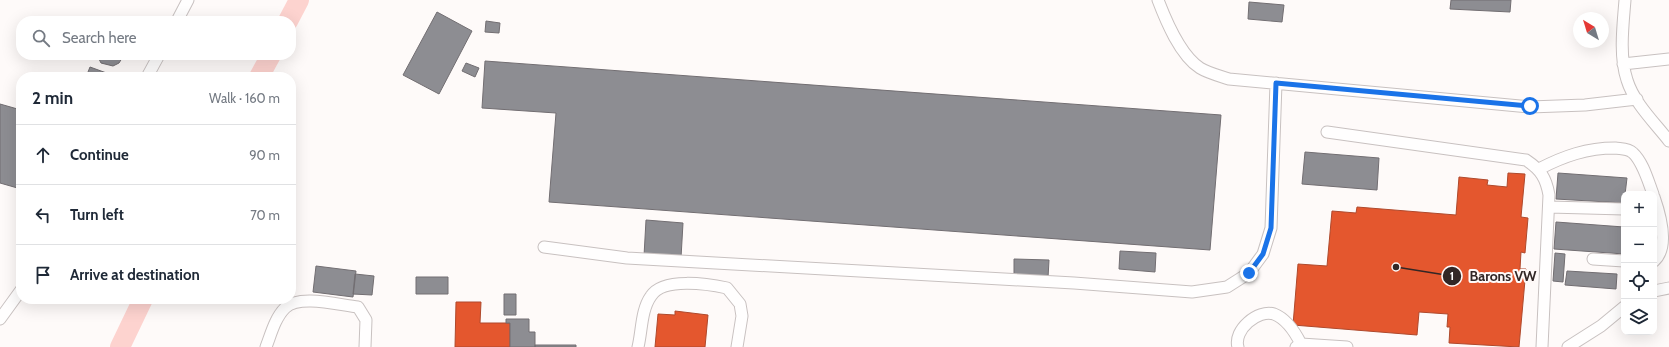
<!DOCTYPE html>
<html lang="en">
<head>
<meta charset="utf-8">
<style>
	:root { --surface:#fff; --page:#f2f2f3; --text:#1f2937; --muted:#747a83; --line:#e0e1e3 }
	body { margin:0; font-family:Cabin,sans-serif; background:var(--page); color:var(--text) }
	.controls { position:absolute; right:12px; bottom:12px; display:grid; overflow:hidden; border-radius:8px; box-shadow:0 4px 16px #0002 }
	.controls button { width:36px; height:36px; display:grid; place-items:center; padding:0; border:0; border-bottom:1px solid var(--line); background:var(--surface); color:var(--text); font:20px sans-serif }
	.compass { position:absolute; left:1573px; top:12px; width:36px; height:36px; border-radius:50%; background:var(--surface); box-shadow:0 4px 16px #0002; rotate:322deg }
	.stop { position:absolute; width:12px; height:12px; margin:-9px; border:3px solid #1a73e8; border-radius:50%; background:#fff }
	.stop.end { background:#1a73e8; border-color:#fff; box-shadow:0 1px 4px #0008 }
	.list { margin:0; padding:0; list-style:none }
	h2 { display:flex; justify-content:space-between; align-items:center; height:52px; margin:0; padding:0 16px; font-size:17px }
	h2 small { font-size:13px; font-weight:400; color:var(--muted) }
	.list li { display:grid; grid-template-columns:26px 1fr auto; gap:12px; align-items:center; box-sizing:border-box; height:60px; padding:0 16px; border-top:1px solid var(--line) }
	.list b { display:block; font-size:15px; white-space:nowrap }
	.list em { font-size:13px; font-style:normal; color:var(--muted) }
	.icon { flex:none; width:22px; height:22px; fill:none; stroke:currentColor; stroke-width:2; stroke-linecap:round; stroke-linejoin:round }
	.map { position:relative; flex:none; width:1669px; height:347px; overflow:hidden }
	.search { position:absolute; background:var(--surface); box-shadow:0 4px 16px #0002; left:16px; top:16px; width:280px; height:44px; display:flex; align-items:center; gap:10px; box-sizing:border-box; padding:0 14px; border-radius:16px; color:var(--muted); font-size:15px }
	.panel { position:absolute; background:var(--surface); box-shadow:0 4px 16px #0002; left:16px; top:72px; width:280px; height:232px; border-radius:16px }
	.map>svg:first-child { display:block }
</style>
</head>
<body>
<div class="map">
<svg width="1669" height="347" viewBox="0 0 1669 347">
	<rect width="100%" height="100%" fill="#fefaf9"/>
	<path fill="#e4572e" stroke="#af492c" d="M1508 173 1525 174 1521 217 1528 218 1525 253 1521 252 1520 269H1526L1519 347 1449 343 1450 327H1447L1448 314 1419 312 1417 335 1293 325 1298 264 1327 266 1332 211 1356 213 1357 207 1456 215 1459 177 1488 180 1487 185 1507 187Z
		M456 302H481L480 323H510V347H455Z
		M675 311 708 315 705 347H655L658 314 675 315Z"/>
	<path fill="#8d8d92" stroke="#726e72" d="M1451 0H1511L1510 12 1450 9Z
		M1249 2 1284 5 1282 22 1248 19Z
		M437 12 472 31 439 94 403 75Z
		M486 21 500 23 499 33 485 32Z
		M97 55H124L119 63 113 66 101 63Z
		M485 61 1221 115 1210 250 549 202 556 113 482 108Z
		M466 63 479 68 475 77 462 71Z
		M90 67 112 75V77H86Z
		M0 104 21 110V189L0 183Z
		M1305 152 1379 158 1377 190 1302 184Z
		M1558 173 1627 178 1624 203 1556 199Z
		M646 220 683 223 681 258 644 256Z
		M1556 222 1624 227V254L1554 249Z
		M1120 251 1156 253 1155 272 1119 269Z
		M1555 253 1565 254 1563 282 1553 281Z
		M1014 259 1049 260 1048 278 1014 277Z
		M316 266 356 271 353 297 313 292Z
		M1567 271 1617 274 1616 289 1565 285Z
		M355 274 374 276 372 295 353 294Z
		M416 277H448V294H416Z
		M504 294H516V315H504Z
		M506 319H529V332H535V347H510V323H506Z
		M535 345H576V347H535Z"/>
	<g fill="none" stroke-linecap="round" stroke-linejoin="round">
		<path stroke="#fdd3cf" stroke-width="20" d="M288 21 299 0
			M259 77 271 55
			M120 347 143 299"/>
		<g stroke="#c8c1c0" stroke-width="13">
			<path id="service" d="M1158 0C1166 21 1180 55 1200 68 1208 73 1220 76 1229 79L1530 107 1585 105 1637 99
				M1625 0C1623 25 1619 56 1627 80 1634 103 1655 123 1669 141
				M177 21 188 0
				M1623 64 1669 59
				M147 77 159 55
				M1327 132 1526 160C1541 170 1546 178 1549 195L1542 347
				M1539 169C1564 156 1587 148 1615 148 1621 149 1628 148 1633 153 1643 162 1648 181 1653 194
				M1654 197C1661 217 1669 248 1654 261
				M1549 207 1624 209
				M544 247 627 258 1074 283 1192 292 1227 287 1249 273 1263 254 1271 228 1276 83
				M1593 259 1624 261
				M1654 291 1669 288
				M0 319 21 290
				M266 347C271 334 275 318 285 308 299 294 339 305 358 307L366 320 365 347
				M638 347C642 331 641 310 651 296 663 277 708 284 727 288L740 304 742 316 737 347
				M1238 347C1233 330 1258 309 1274 314 1287 319 1295 332 1301 344
				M1296 347 1301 344 1347 347
				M1568 347 1601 326 1624 307"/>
		</g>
		<use href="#service" stroke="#fffefe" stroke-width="11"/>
	</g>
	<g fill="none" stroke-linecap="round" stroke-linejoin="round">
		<path stroke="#1a73e8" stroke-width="5" d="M1249 273 1263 254 1271 228 1276 83 1530 106"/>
	</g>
	<path fill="none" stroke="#322726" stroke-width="1.5" d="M1396 267L1452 276"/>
	<g fill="#322726" stroke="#fff9f8" stroke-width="1.5">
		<circle cx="1396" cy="267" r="4"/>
		<circle cx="1452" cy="276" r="10"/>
	</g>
	<g font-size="12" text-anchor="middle" font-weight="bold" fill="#fff">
		<text x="1452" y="280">1</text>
	</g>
	<g font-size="14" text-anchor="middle" font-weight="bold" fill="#322726" stroke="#fff9f8" stroke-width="4" stroke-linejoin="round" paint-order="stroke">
		<text x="1503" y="281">Barons VW</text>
	</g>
</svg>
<div class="controls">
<button>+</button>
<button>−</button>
<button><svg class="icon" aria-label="locate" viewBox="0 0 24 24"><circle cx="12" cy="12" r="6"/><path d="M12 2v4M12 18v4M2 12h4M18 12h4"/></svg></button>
<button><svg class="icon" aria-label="layers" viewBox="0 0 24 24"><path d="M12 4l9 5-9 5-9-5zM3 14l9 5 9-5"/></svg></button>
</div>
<svg class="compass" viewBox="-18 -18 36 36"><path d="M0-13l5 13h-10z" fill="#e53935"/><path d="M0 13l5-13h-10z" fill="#747a83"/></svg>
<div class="stop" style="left:1530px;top:106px"></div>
<div class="stop end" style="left:1249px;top:273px"></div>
<div class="search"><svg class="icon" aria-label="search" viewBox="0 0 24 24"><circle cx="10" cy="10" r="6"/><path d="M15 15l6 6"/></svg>Search here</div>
<section class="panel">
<h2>2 min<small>Walk · 160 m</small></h2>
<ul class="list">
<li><svg class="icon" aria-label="ahead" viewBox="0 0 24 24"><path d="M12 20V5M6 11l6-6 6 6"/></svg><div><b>Continue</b></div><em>90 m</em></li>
<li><svg class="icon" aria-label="left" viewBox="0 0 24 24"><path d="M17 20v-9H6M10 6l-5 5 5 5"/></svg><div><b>Turn left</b></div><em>70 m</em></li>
<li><svg class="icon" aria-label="arrive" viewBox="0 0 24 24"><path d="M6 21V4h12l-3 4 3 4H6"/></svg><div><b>Arrive at destination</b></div></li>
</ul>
</section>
</div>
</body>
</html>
